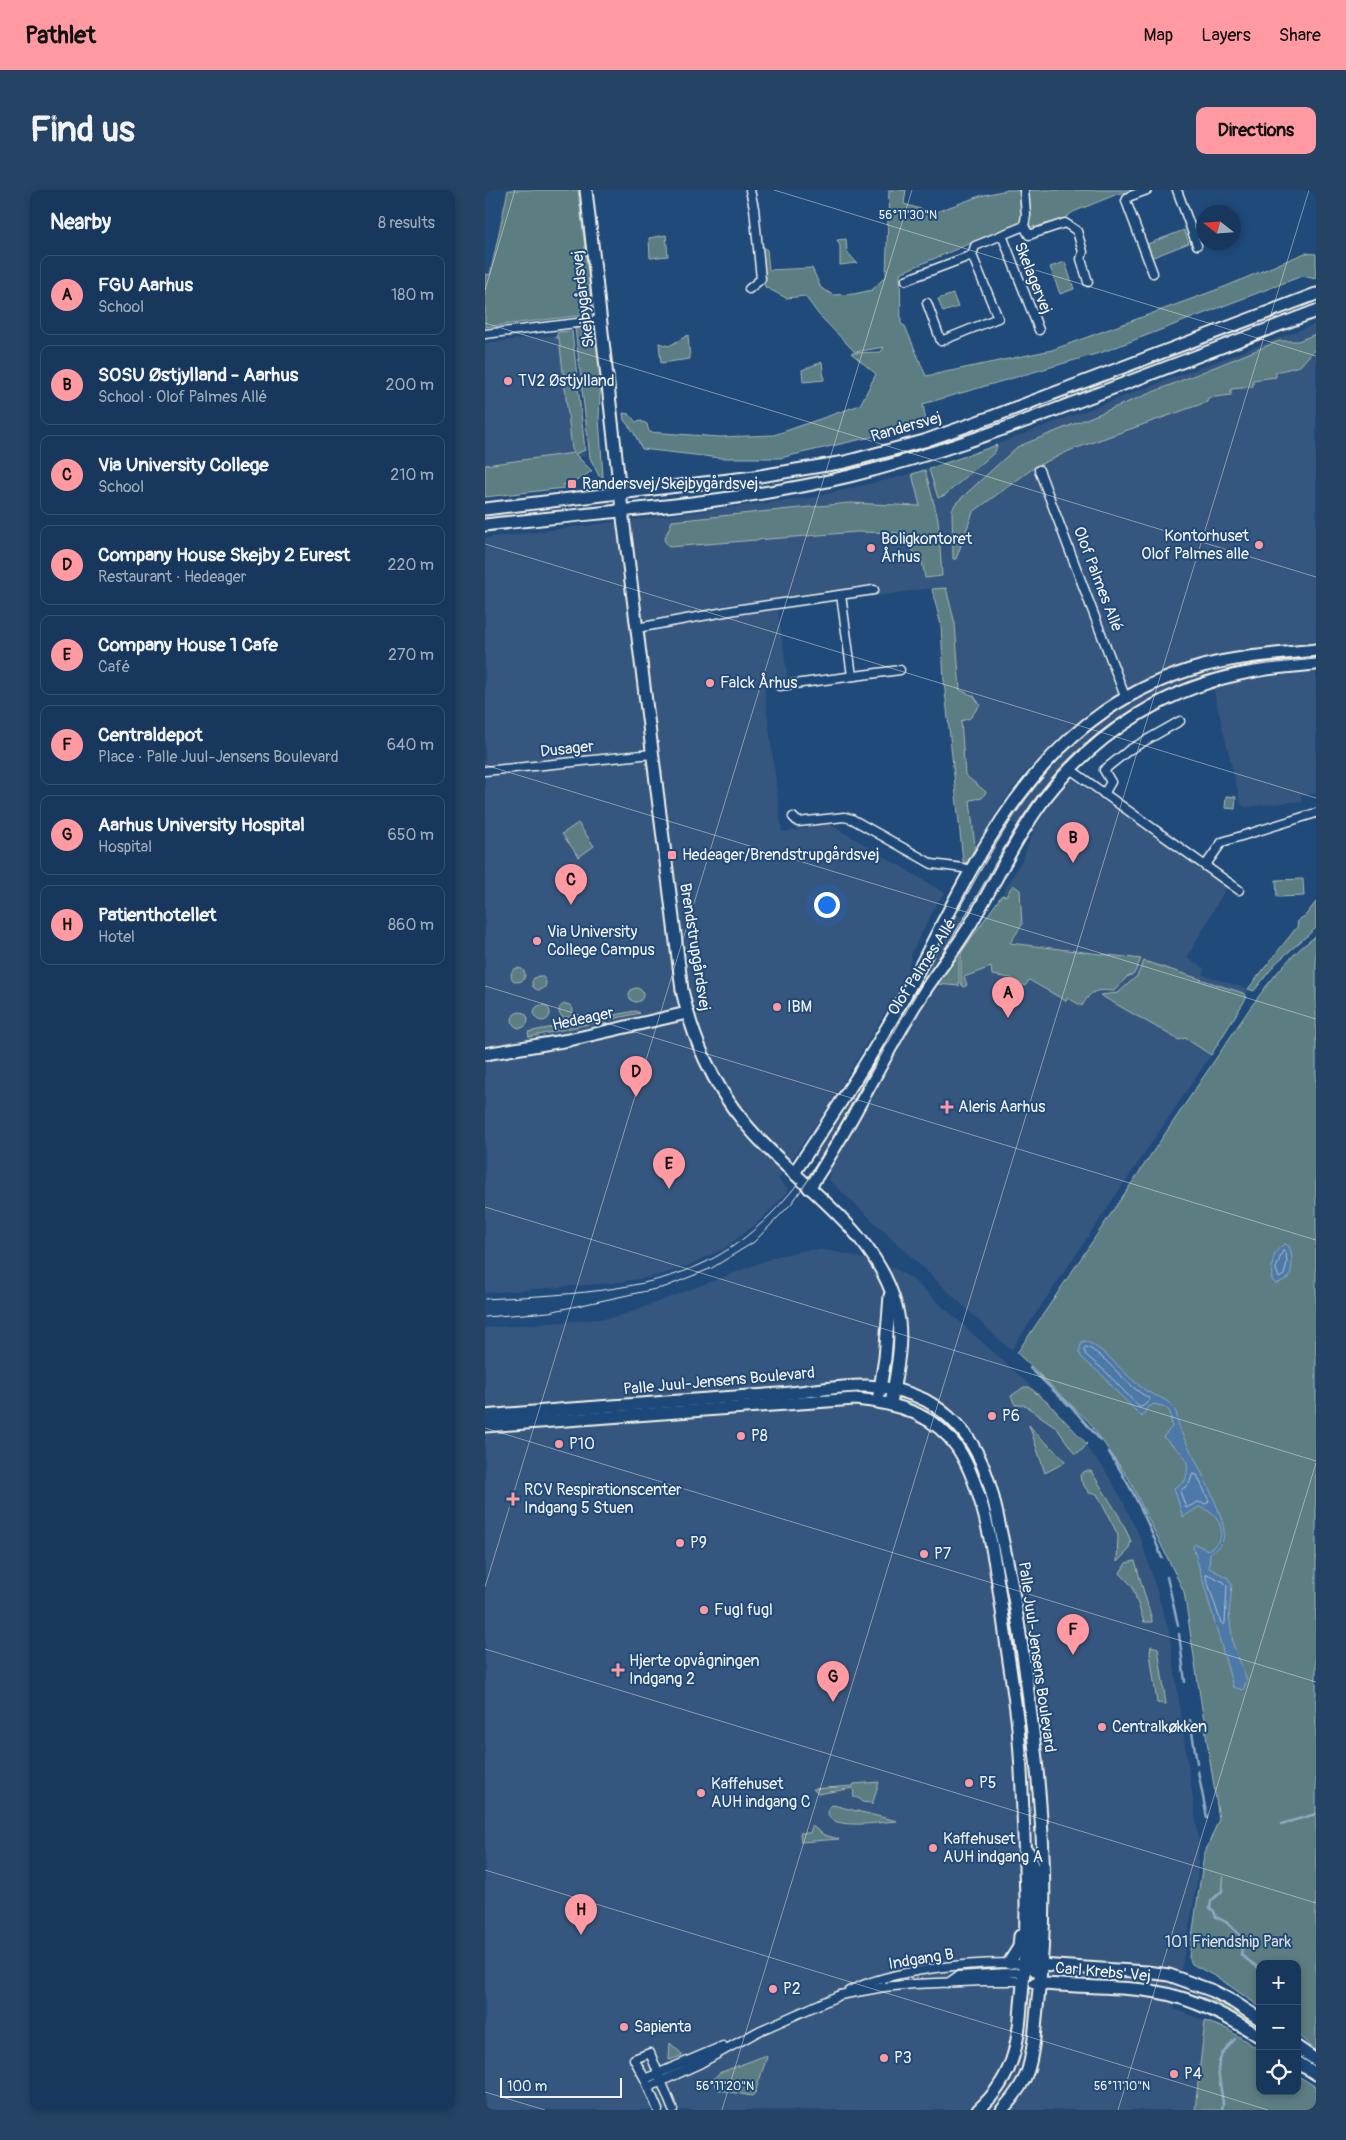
<!DOCTYPE html>
<html lang="en">
<head>
<meta charset="utf-8">
<style>
	body { margin:0; font-family:Pangolin,sans-serif; background:#244365; color:#f1f3f6 }
	.controls { position:absolute; right:15px; bottom:15px; display:grid; overflow:hidden; border-radius:10px; box-shadow:0 2px 8px #0003 }
	.controls button { width:45px; height:45px; display:grid; place-items:center; padding:0; border:0; border-bottom:1px solid #365272; background:#17385c; color:#f1f3f6; font:25px sans-serif }
	.compass { position:absolute; left:711px; top:15px; width:45px; height:45px; border-radius:50%; background:#17385c; box-shadow:0 2px 8px #0003; rotate:287deg }
	.scale { position:absolute; left:15px; bottom:12px; width:122px; box-sizing:border-box; padding-left:5px; border:2px solid #f4f1e8; border-top:0; font-size:14px; line-height:18px; white-space:nowrap; color:#f4f1e8; -webkit-text-stroke:4px #1f4a7a; paint-order:stroke }
	.you { position:absolute; left:341px; top:714px; width:18px; height:18px; margin:-12px; border:4px solid #fff; border-radius:50%; background:#1a73e8; box-shadow:0 0 0 8px #1a73e833 }
	.badge { display:grid; place-items:center; width:32px; height:32px; border-radius:50%; background:#ff9aa2; color:#111; font-size:16px; font-weight:700 }
	.pin { position:absolute; translate:-50% -41px; filter:drop-shadow(0 1px 2px #0008) }
	.pin::after { content:''; position:absolute; top:26px; width:18px; height:15px; background:inherit; clip-path:polygon(0 0,100% 0,50% 100%) }
	.list { margin:0; padding:0; list-style:none }
	h2 { display:flex; justify-content:space-between; align-items:center; height:65px; margin:0; padding:0 20px; font-size:21px }
	h2 small { font-size:16px; font-weight:400; color:#9eacbb }
	.list li { display:grid; grid-template-columns:32px 1fr auto; gap:15px; align-items:center; box-sizing:border-box; height:80px; margin:0 10px 10px; padding:0 10px; border:1px solid #365272; border-radius:10px }
	.list b { display:block; font-size:19px; white-space:nowrap }
	.list p { margin:0; font-size:16px; white-space:nowrap; color:#9eacbb }
	.list em { font-size:16px; font-style:normal; color:#9eacbb }
	.icon { flex:none; width:28px; height:28px; fill:none; stroke:currentColor; stroke-width:2; stroke-linecap:round; stroke-linejoin:round }
	.map { position:relative; flex:none; width:831px; height:1920px; overflow:hidden; border-radius:10px }
	header { display:flex; align-items:center; gap:30px; box-sizing:border-box; height:70px; padding:0 25px; background:#ff9aa2; color:#111 }
	header strong { font-size:24px }
	nav { display:flex; gap:28px; margin-inline-start:auto; font-size:18px }
	.intro { display:flex; align-items:center; justify-content:space-between; box-sizing:border-box; height:120px; padding:0 30px }
	h1 { margin:0; font-size:35px }
	.button { padding:12px 22px; border-radius:10px; background:#ff9aa2; color:#111; font-size:18px; font-weight:700 }
	main { display:flex; gap:30px; padding:0 30px }
	aside { flex:1; background:#17385c; border-radius:10px; box-shadow:0 2px 8px #0003 }
	.map>svg:first-child { display:block }
	.built { fill:#35577e }
	.green { fill:#5c7d82; stroke:#a8b7b5 }
	.water { fill:#4d79a8; stroke:#90a9c2 }
	.lines { fill:none; stroke-linecap:round; stroke-linejoin:round }
	.shore { stroke:#b1c1ce; stroke-width:1 }
	.stream { stroke:#90a9c2; stroke-width:2.5 }
	.street-casing { stroke:#f4f1e8; stroke-width:11 }
	.secondary-casing { stroke:#f4f1e8; stroke-width:15 }
	.street { stroke:#1f4a7a; stroke-width:8 }
	.secondary { stroke:#1f4a7a; stroke-width:11 }
	.tram { stroke:#f4f1e8; stroke-width:1 }
	.ticks { fill:none; stroke:#f4f1e8; stroke-width:1; stroke-opacity:0.45 }
	.poi-dot { fill:#ff9aa2; stroke:#1f4a7a; stroke-width:2 }
	.labels { text-anchor:middle; dominant-baseline:central; stroke-width:4; stroke-linejoin:round; paint-order:stroke }
	.street-label { font-size:16px; fill:#f4f1e8; stroke:#1f4a7a }
	.poi-label { font-size:16px; fill:#f4f1e8; stroke:#1f4a7a; text-anchor:start }
	.park-label { font-size:16px; fill:#dde0d9; stroke:#1f4a7a }
	.ticks-label { font-size:12px; text-anchor:middle; fill:#f4f1e8; stroke:#1f4a7a; stroke-width:4; stroke-linejoin:round; paint-order:stroke }
</style>
</head>
<body>
<header>
<strong>Pathlet</strong>
<nav><a>Map</a><a>Layers</a><a>Share</a></nav>
</header>
<div class="intro"><h1>Find us</h1><a class="button">Directions</a></div>
<main>
<aside>
<h2>Nearby<small>8 results</small></h2>
<ul class="list">
<li><span class="badge">A</span><div><b>FGU Aarhus</b><p>School</p></div><em>180 m</em></li>
<li><span class="badge">B</span><div><b>SOSU Østjylland - Aarhus</b><p>School · Olof Palmes Allé</p></div><em>200 m</em></li>
<li><span class="badge">C</span><div><b>Via University College</b><p>School</p></div><em>210 m</em></li>
<li><span class="badge">D</span><div><b>Company House Skejby 2 Eurest</b><p>Restaurant · Hedeager</p></div><em>220 m</em></li>
<li><span class="badge">E</span><div><b>Company House 1 Cafe</b><p>Café</p></div><em>270 m</em></li>
<li><span class="badge">F</span><div><b>Centraldepot</b><p>Place · Palle Juul-Jensens Boulevard</p></div><em>640 m</em></li>
<li><span class="badge">G</span><div><b>Aarhus University Hospital</b><p>Hospital</p></div><em>650 m</em></li>
<li><span class="badge">H</span><div><b>Patienthotellet</b><p>Hotel</p></div><em>860 m</em></li>
</ul>
</aside>
<div class="map">
<svg width="831" height="1920" viewBox="0 0 831 1920">
	<rect width="100%" height="100%" fill="#1f4a7a"/>
	<filter id="ink" filterUnits="userSpaceOnUse"><feTurbulence type="fractalNoise" baseFrequency=".02" numOctaves="2"/><feDisplacementMap in="SourceGraphic" scale="10" xChannelSelector="R" yChannelSelector="G"/><feConvolveMatrix kernelMatrix="1 2 1 2 8 2 1 2 1" color-interpolation-filters="sRGB"/></filter>
	<g filter="url(#ink)">
		<g class="built">
			<polygon points="831,134 831,453 754,462 718,469 671,486 646,498 614,517 575,548 538,585 513,620 482,673 478,671 459,491 456,435 447,398 293,420 303,491 279,495 297,642 345,634 460,703 453,711 428,760 421,788 348,909 293,989 303,998 303,1002 271,1034 240,1058 200,1077 168,1087 127,1093 0,1103 0,348 329,307 417,286 504,257"/>
			<polygon points="86,143 101,266 0,278 0,153"/>
			<polygon points="831,462 831,472 745,483 624,541 538,639 521,628 594,544 654,505 731,475"/>
			<polygon points="831,481 831,604 816,605 817,611 761,617 756,615 728,498 754,491"/>
			<polygon points="586,588 742,696 702,768 719,778 718,785 763,799 762,807 726,865 527,1159 520,1155 343,989 347,974 432,826 473,764 517,705 538,668 550,637 566,612"/>
			<polygon points="466,721 485,732 337,973 329,967 430,792"/>
			<polygon points="320,1060 341,1060 366,1065 411,1079 426,1088 566,1214 618,1277 637,1309 657,1352 684,1441 714,1652 712,1694 689,1819 720,1831 710,1920 0,1920 0,1138 126,1128 141,1124 293,1066"/>
		</g>
		<g class="green">
			<polygon points="23,0 93,0 108,124 0,137 0,84 5,85"/>
			<polygon points="404,0 421,0 419,14 448,23 495,6 522,0 652,0 641,3 635,3 588,22 580,28 549,38 550,36 546,37 536,32 415,83 416,134 420,136 441,186 567,160 739,97 820,63 831,64 831,89 817,86 618,162 438,214 441,231 425,238 295,268 236,268 157,259 149,243 139,230 138,223 144,224 151,232 156,231 162,234 164,242 235,247 289,245 375,215 391,184 366,163 396,162 399,157 370,162 334,125 320,106 301,108 280,97 274,52 282,60 284,80 327,78 336,98 348,105 369,104 387,100 401,86"/>
			<polygon points="699,40 704,53 666,68 660,55"/>
			<polygon points="181,45 183,66 165,68 164,48"/>
			<polygon points="361,49 362,62 372,73 355,75 355,56 352,50"/>
			<polygon points="580,72 589,99 575,104 565,77"/>
			<polygon points="468,104 473,117 458,122 453,109"/>
			<polygon points="103,136 111,140 116,182 114,228 118,287 114,286 105,268 90,138"/>
			<polygon points="87,141 100,260 90,264 107,281 91,291 78,295 79,298 0,307 0,275 89,263 87,259 74,148 71,148 73,142"/>
			<polygon points="831,144 831,158 815,176 791,182 791,187 768,190 768,197 746,199 746,205 723,208 722,212 586,260 550,277 488,322 471,369 468,369 467,320 471,313 532,257 794,151 813,151"/>
			<polygon points="203,145 205,169 176,173 174,153 184,156"/>
			<polygon points="337,172 339,190 318,192 317,180"/>
			<polygon points="512,255 510,262 460,305 453,308 444,279"/>
			<polygon points="440,280 453,329 457,386 440,388 437,370 428,361 423,343 372,342 184,357 179,350 187,331 364,313 435,316 427,284"/>
			<polygon points="461,398 470,434 475,500 489,506 495,515 485,528 476,531 480,585 501,602 497,608 485,610 490,658 482,673 478,671 459,491 456,435 447,399"/>
			<polygon points="741,606 751,607 750,619 740,618"/>
			<polygon points="93,633 109,656 94,667 77,644"/>
			<polygon points="818,689 819,706 792,707 791,690"/>
			<path d="M528,695L535,700L537,735L525,753L656,769L649,784L642,787L629,801C610,800 607,799 597,816L583,808L581,811L544,790L540,796L526,788L507,785L506,777L479,787L482,795L479,797L476,794V763L517,705L521,706Z"/>
			<polygon points="831,712 831,738 791,773 769,801 763,799 812,737 813,730 820,726"/>
			<path d="M831,746V1861L812,1844V1774H775V1817L735,1789L707,1774L704,1767L719,1665L734,1629L699,1402L644,1289L604,1232L532,1163L765,818C785,791 803,766 831,746Z"/>
			<polygon points="474,764 474,796 452,794"/>
			<polygon points="659,771 758,803 762,807 726,865 700,848 694,850 615,805 633,803 652,786"/>
			<circle cx="33" cy="785" r="7"/>
			<circle cx="54" cy="793" r="7"/>
			<circle cx="151" cy="805" r="7"/>
			<circle cx="81" cy="821" r="7"/>
			<circle cx="57" cy="823" r="8"/>
			<polygon points="150,821 155,823 44,847 43,842"/>
			<circle cx="35" cy="830" r="8"/>
			<polygon points="539,1197 544,1197 564,1214 602,1254 597,1260 590,1264 571,1237 539,1215 530,1215 526,1206"/>
			<path d="M544,1235C555,1249 569,1258 580,1271L579,1273L560,1283Z"/>
			<polygon points="600,1281 606,1281 634,1326 646,1351 643,1361 632,1372 633,1345 612,1304 604,1303 596,1291 595,1285"/>
			<polygon points="650,1371 667,1430 667,1432 659,1432 647,1396 635,1383 641,1373"/>
			<polygon points="666,1456 673,1458 681,1514 672,1513 665,1463"/>
			<polygon points="394,1592 387,1615 386,1613 377,1612 375,1609 369,1607 368,1598 333,1604 328,1599 368,1596 369,1594"/>
			<path d="M348,1615L412,1631C398,1632 356,1639 345,1628C342,1625 343,1621 344,1617Z"/>
			<polygon points="327,1636 339,1645 354,1649 316,1652 315,1643 325,1643"/>
			<polygon points="698,1801 746,1817 775,1834 775,1840 728,1815 698,1803"/>
			<polygon points="720,1831 742,1839 775,1860 775,1901 812,1901 812,1885 831,1897 831,1920 710,1920"/>
			<polygon points="185,1853 197,1864 197,1866 184,1870"/>
			<polygon points="279,1866 282,1867 270,1903 267,1906 234,1900 227,1891 234,1883"/>
		</g>
		<g class="water">
			<path d="M800,1054L804,1056C808,1066 808,1077 804,1088L791,1094L787,1090C786,1076 787,1060 800,1054Z"/>
			<path d="M601,1151C624,1162 639,1185 660,1200C669,1206 682,1208 689,1218C693,1223 692,1233 695,1240C705,1261 742,1326 739,1346C737,1355 732,1358 725,1363L724,1378L743,1388L747,1395L744,1424L748,1454L762,1490L758,1500L748,1497L708,1356L710,1354L723,1360C747,1347 735,1323 714,1317L698,1327L689,1298L700,1291C708,1266 695,1263 678,1247L687,1237L685,1222L680,1217L669,1214L662,1218L657,1227L632,1202L618,1186L597,1168L594,1162L597,1152Z"/>
		</g>
		<g class="lines">
			<g class="shore">
				<polygon points="798,1061 801,1063 802,1072 799,1085 794,1088 791,1079"/>
				<path d="M601,1157C620,1163 641,1197 664,1208V1211L657,1217H654L621,1182L601,1165L599,1160Z"/>
				<polygon points="708,1284 712,1285 724,1311 721,1314 713,1312 701,1318 695,1301 704,1294"/>
				<polygon points="722,1384 739,1392 742,1396 740,1433 739,1435 736,1433 721,1387"/>
			</g>
			<g class="stream">
				<polyline points="545,1178 590,1221 615,1250"/>
				<path d="M624,1262C646,1296 663,1330 677,1368"/>
				<polyline points="682,1387 693,1435"/>
				<polyline points="694,1444 700,1492"/>
				<polyline points="705,1530 712,1573"/>
				<polyline points="713,1581 722,1628"/>
				<polyline points="796,1634 831,1624"/>
				<polyline points="738,1687 737,1701 726,1711 725,1718 729,1721 731,1727 741,1732 756,1746 757,1749 753,1754 757,1758 756,1765 775,1779"/>
				<polyline points="737,1920 738,1913 733,1880 734,1872 737,1864 750,1849"/>
			</g>
			<g class="street-casing">
				<g id="street">
					<polyline points="539,0 541,25 539,36 517,45 554,140"/>
					<polyline points="662,0 643,7 641,11 668,83"/>
					<polyline points="692,0 712,55"/>
					<polyline points="539,36 544,45 580,33 592,41 598,62 596,69 603,92"/>
					<polyline points="421,90 487,65"/>
					<polyline points="264,99 276,89 269,18 265,0"/>
					<polyline points="442,113 456,151 513,128 487,65 490,56 517,45"/>
					<polyline points="0,144 117,130"/>
					<polyline points="554,280 641,509"/>
					<polyline points="356,405 367,486"/>
					<polyline points="152,438 256,419 389,400"/>
					<polyline points="294,496 415,480"/>
					<polyline points="585,579 754,700"/>
					<polyline points="0,581 167,564"/>
					<polyline points="619,604 626,592 619,580 644,560 695,531"/>
					<polyline points="308,627 313,632 359,627 367,629 447,674 478,678 486,681"/>
					<polyline points="720,676 737,652 831,623"/>
					<polyline points="463,1793 473,1786 541,1782"/>
					<path d="M364,1801C408,1779 491,1771 540,1774"/>
					<polyline points="160,1889 238,1856"/>
					<polyline points="164,1897 216,1873 274,1841 355,1805 399,1797 429,1794 498,1791 539,1791"/>
					<polyline points="173,1920 160,1889 149,1869 165,1863 188,1920"/>
				</g>
			</g>
			<g class="secondary-casing">
				<g id="secondary">
					<path d="M101,0L137,320L197,800C207,847 228,895 259,932C309,994 389,1035 411,1116C420,1148 411,1182 406,1214"/>
					<polyline points="0,319 269,287 360,272 439,251 509,226 831,104"/>
					<path d="M0,335C121,321 247,314 365,286C450,265 531,235 612,204C685,177 758,149 831,121"/>
					<polyline points="0,864 84,850 202,823"/>
					<path d="M309,983C351,920 394,856 429,789C498,654 559,519 718,476C755,466 793,464 831,460"/>
					<path d="M324,998C363,941 393,877 429,817C446,789 468,763 485,735C510,693 531,647 560,608C612,541 686,495 770,481C790,477 811,476 831,474"/>
					<polyline points="394,1205 400,1168 405,1106"/>
					<path d="M0,1226C87,1218 175,1213 263,1206C283,1205 303,1204 322,1201C343,1199 361,1195 382,1196C402,1197 422,1201 440,1210C462,1222 482,1242 493,1265C507,1293 512,1326 519,1357C532,1415 540,1475 547,1534C558,1626 564,1717 553,1809C550,1833 550,1857 543,1880C538,1895 527,1909 517,1920"/>
					<path d="M0,1236L370,1209C408,1212 449,1224 472,1257C502,1302 513,1389 520,1443C524,1474 530,1506 533,1538C538,1594 539,1651 541,1707C541,1744 540,1779 536,1815C535,1831 533,1848 529,1863C523,1885 510,1905 493,1920"/>
					<polyline points="543,1662 549,1681 550,1780"/>
					<polyline points="524,1773 534,1757 535,1746"/>
					<polyline points="540,1774 662,1782 684,1785 728,1801 747,1811 775,1829"/>
					<path d="M550,1793C585,1797 622,1796 658,1800C700,1804 740,1824 775,1847"/>
					<polyline points="812,1857 831,1870"/>
					<polyline points="812,1872 831,1884"/>
				</g>
			</g>
			<use href="#street" class="street"/>
			<use href="#secondary" class="secondary"/>
			<g class="tram">
				<path d="M449,764C502,671 546,571 642,514"/>
				<path d="M0,1109C70,1105 160,1103 223,1071C259,1053 290,1023 314,992"/>
				<path d="M0,1127L64,1122L180,1097L227,1078L269,1052L307,1013L326,986C362,927 395,866 430,806C445,780 463,755 479,728C502,690 522,649 547,613C595,545 667,498 747,480C775,474 803,472 831,469"/>
			</g>
		</g>
	</g>
	<path class="ticks" d="M289,0L831,166M0,100L30,0M0,133L831,387M0,354L831,608M0,575L831,829M0,796L831,1050M0,1017L831,1271M0,1238L831,1492M0,1397L427,0M0,1459L831,1713M0,1680L783,1920M0,1902L60,1920M237,1920L824,0M633,1920L831,1273"/>
	<g class="poi-dot">
		<circle cx="23" cy="191" r="5"/>
		<rect x="82" y="289" width="10" height="10" rx="2.5"/>
		<circle cx="774" cy="355" r="5"/>
		<circle cx="386" cy="358" r="5"/>
		<circle cx="225" cy="493" r="5"/>
		<rect x="182" y="660" width="10" height="10" rx="2.5"/>
		<circle cx="52" cy="751" r="5"/>
		<circle cx="292" cy="817" r="5"/>
		<path d="M459.5 909.5h5v5h5v5h-5v5h-5v-5h-5v-5h5z"/>
		<circle cx="507" cy="1226" r="5"/>
		<circle cx="256" cy="1246" r="5"/>
		<circle cx="74" cy="1254" r="5"/>
		<path d="M25.5 1301.5h5v5h5v5h-5v5h-5v-5h-5v-5h5z"/>
		<circle cx="195" cy="1353" r="5"/>
		<circle cx="439" cy="1364" r="5"/>
		<circle cx="219" cy="1420" r="5"/>
		<path d="M130.5 1472.5h5v5h5v5h-5v5h-5v-5h-5v-5h5z"/>
		<circle cx="617" cy="1537" r="5"/>
		<circle cx="484" cy="1593" r="5"/>
		<circle cx="216" cy="1603" r="5"/>
		<circle cx="448" cy="1658" r="5"/>
		<circle cx="288" cy="1799" r="5"/>
		<circle cx="139" cy="1837" r="5"/>
		<circle cx="399" cy="1868" r="5"/>
		<circle cx="689" cy="1884" r="5"/>
	</g>
	<g class="labels">
		<g class="street-label">
			<text transform="translate(548 88) rotate(68)">Skelagervej</text>
			<text transform="translate(98 109) rotate(-97)">Skejbygårdsvej</text>
			<text transform="translate(421 237) rotate(-16)">Randersvej</text>
			<text transform="translate(613 389) rotate(69)">Olof Palmes Allé</text>
			<text transform="translate(82 559) rotate(-6)">Dusager</text>
			<text transform="translate(210 757) rotate(81)">Brendstrupgårdsvej</text>
			<text transform="translate(437 777) rotate(-57)">Olof Palmes Allé</text>
			<text transform="translate(98 829) rotate(-12)">Hedeager</text>
			<text transform="translate(234 1191) rotate(-5)">Palle Juul-Jensens Boulevard</text>
			<text transform="translate(552 1467) rotate(82)">Palle Juul-Jensens Boulevard</text>
			<text transform="translate(436 1769) rotate(-9)">Indgang B</text>
			<text transform="translate(618 1782) rotate(5)">Carl Krebs' Vej</text>
		</g>
		<g class="poi-label">
			<text x="33" y="191">TV2 Østjylland</text>
			<text x="97" y="294">Randersvej/Skejbygårdsvej</text>
			<text x="764" y="346" text-anchor="end">Kontorhuset<tspan x="764" dy="18">Olof Palmes alle</tspan></text>
			<text x="396" y="349">Boligkontoret<tspan x="396" dy="18">Århus</tspan></text>
			<text x="235" y="493">Falck Århus</text>
			<text x="197" y="665">Hedeager/Brendstrupgårdsvej</text>
			<text x="62" y="742">Via University<tspan x="62" dy="18">College Campus</tspan></text>
			<text x="302" y="817">IBM</text>
			<text x="473" y="917">Aleris Aarhus</text>
			<text x="517" y="1226">P6</text>
			<text x="266" y="1246">P8</text>
			<text x="84" y="1254">P10</text>
			<text x="39" y="1300">RCV Respirationscenter<tspan x="39" dy="18">Indgang 5 Stuen</tspan></text>
			<text x="205" y="1353">P9</text>
			<text x="449" y="1364">P7</text>
			<text x="229" y="1420">Fugl fugl</text>
			<text x="144" y="1471">Hjerte opvågningen<tspan x="144" dy="18">Indgang 2</tspan></text>
			<text x="627" y="1537">Centralkøkken</text>
			<text x="494" y="1593">P5</text>
			<text x="226" y="1594">Kaffehuset<tspan x="226" dy="18">AUH indgang C</tspan></text>
			<text x="458" y="1649">Kaffehuset<tspan x="458" dy="18">AUH indgang A</tspan></text>
			<text x="298" y="1799">P2</text>
			<text x="149" y="1837">Sapienta</text>
			<text x="409" y="1868">P3</text>
			<text x="699" y="1884">P4</text>
		</g>
		<g class="park-label">
			<text x="743" y="1752">101 Friendship Park</text>
		</g>
	</g>
	<g class="ticks-label">
		<text x="423" y="29">56°11'30"N</text>
		<text x="240" y="1900">56°11'20"N</text>
		<text x="637" y="1900">56°11'10"N</text>
	</g>
</svg>
<div class="controls">
<button>+</button>
<button>−</button>
<button><svg class="icon" aria-label="locate" viewBox="0 0 24 24"><circle cx="12" cy="12" r="6"/><path d="M12 2v4M12 18v4M2 12h4M18 12h4"/></svg></button>
</div>
<svg class="compass" viewBox="-18 -18 36 36"><path d="M0-13l5 13h-10z" fill="#e53935"/><path d="M0 13l5-13h-10z" fill="#9eacbb"/></svg>
<div class="scale">100 m</div>
<div class="you"></div>
<div class="pin badge" style="left:523px;top:828px">A</div>
<div class="pin badge" style="left:588px;top:673px">B</div>
<div class="pin badge" style="left:86px;top:715px">C</div>
<div class="pin badge" style="left:151px;top:907px">D</div>
<div class="pin badge" style="left:184px;top:999px">E</div>
<div class="pin badge" style="left:588px;top:1465px">F</div>
<div class="pin badge" style="left:348px;top:1512px">G</div>
<div class="pin badge" style="left:96px;top:1745px">H</div>
</div>
</main>
</body>
</html>
